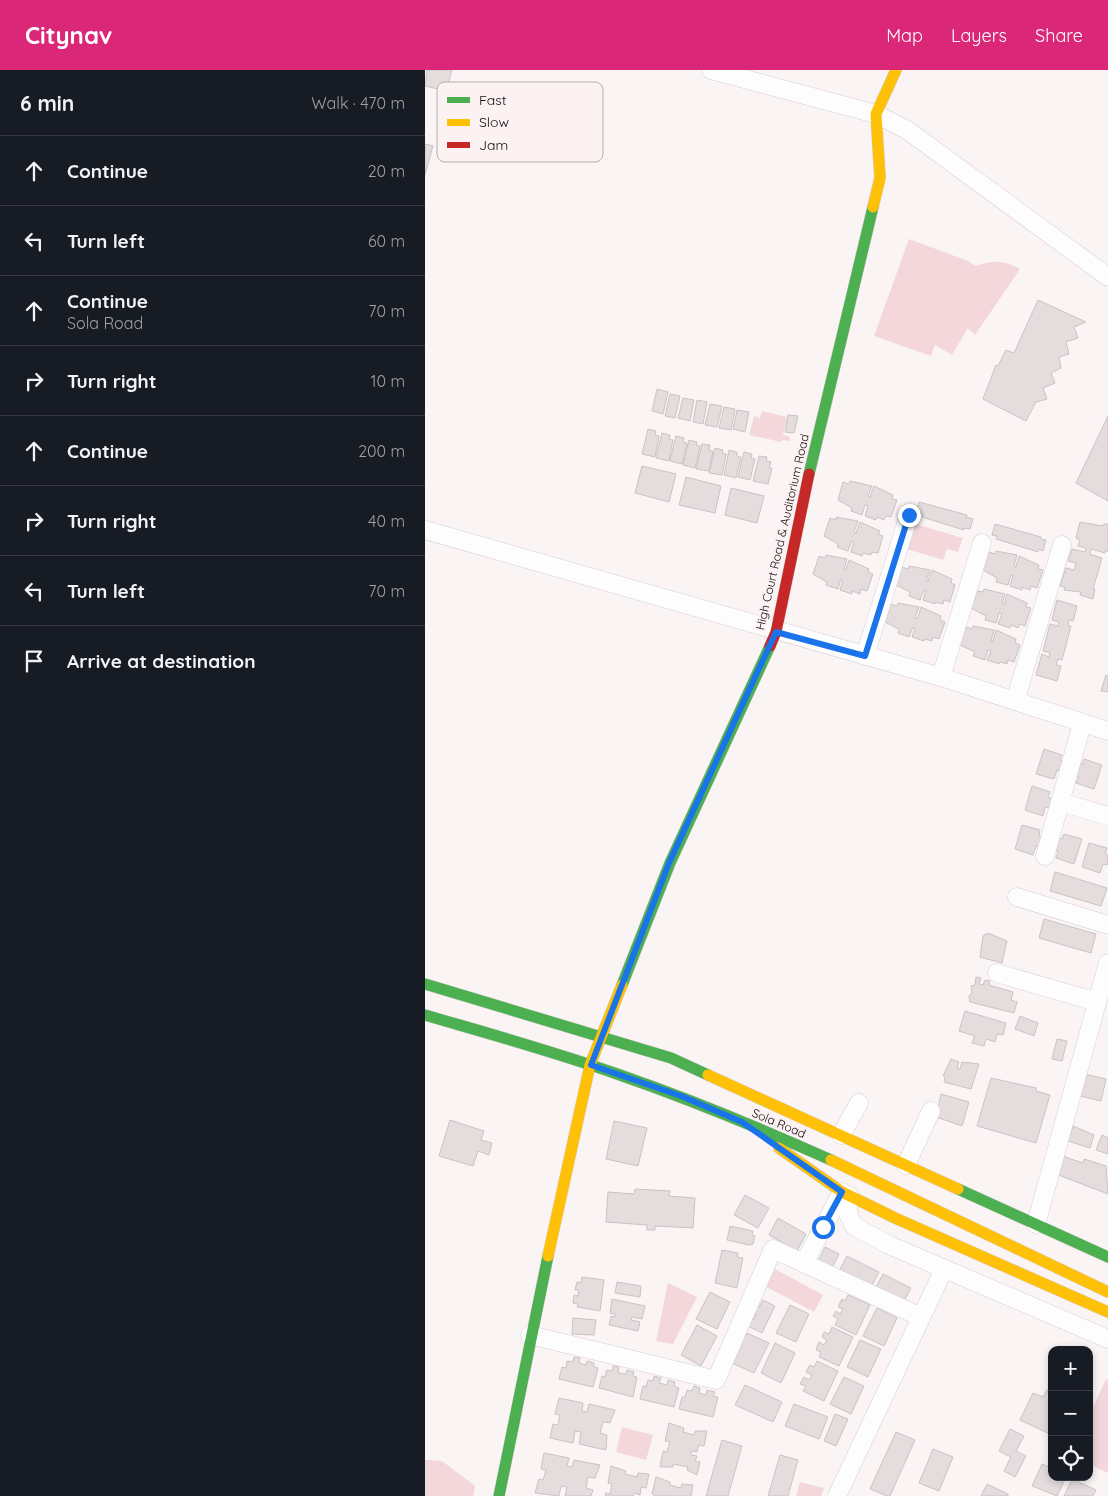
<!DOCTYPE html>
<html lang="en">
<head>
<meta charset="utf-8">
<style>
	body { margin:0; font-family:Quicksand,sans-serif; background:#20242c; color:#f1f3f6 }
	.controls { position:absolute; right:15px; bottom:15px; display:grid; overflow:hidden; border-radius:10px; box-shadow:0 2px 8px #0003 }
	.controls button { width:45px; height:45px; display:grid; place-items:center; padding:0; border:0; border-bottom:1px solid #363941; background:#171b24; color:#f1f3f6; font:25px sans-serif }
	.stop { position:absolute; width:15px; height:15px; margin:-11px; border:4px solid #1a73e8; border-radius:50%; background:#fff }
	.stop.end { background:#1a73e8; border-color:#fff; box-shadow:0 1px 5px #0008 }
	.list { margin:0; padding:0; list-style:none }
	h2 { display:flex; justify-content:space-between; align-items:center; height:65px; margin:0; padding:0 20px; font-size:21px }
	h2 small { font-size:16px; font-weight:400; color:#9ea1a6 }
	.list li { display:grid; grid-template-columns:32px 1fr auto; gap:15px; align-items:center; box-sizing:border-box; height:70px; padding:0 20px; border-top:1px solid #363941 }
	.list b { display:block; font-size:19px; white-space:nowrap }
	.list p { margin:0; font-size:16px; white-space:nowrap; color:#9ea1a6 }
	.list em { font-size:16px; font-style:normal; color:#9ea1a6 }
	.icon { flex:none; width:28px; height:28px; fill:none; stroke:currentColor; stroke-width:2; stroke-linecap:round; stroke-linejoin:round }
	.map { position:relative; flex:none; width:683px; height:1426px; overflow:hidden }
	header { display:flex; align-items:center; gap:30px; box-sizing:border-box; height:70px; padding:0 25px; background:#db2777; color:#fff }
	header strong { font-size:24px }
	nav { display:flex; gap:28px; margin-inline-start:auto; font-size:18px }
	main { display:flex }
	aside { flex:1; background:#171b24 }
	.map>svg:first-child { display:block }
	.grass { fill:#f3d7da }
	.building { fill:#e4dcdd; stroke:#cac3c4 }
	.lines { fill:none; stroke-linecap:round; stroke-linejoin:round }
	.street-casing { stroke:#d6cecf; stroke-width:19 }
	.fast-casing { stroke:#d6cecf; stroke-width:12 }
	.slow-casing { stroke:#d6cecf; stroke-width:12 }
	.jam-casing { stroke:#d6cecf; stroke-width:12 }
	.street { stroke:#fefdfe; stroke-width:18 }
	.fast { stroke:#4caf50; stroke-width:11 }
	.slow { stroke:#ffc107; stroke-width:11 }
	.jam { stroke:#c62828; stroke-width:11 }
	.route { stroke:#1a73e8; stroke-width:6 }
	.labels { text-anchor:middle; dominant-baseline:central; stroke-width:4.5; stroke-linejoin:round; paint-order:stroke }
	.street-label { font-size:12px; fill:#120b0c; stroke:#fcf2f3 }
	.key { fill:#fcf2f3; stroke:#b6adae; stroke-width:1 }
	.key-label { font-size:14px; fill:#120b0c }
</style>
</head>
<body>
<header>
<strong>Citynav</strong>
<nav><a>Map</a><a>Layers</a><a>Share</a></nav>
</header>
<main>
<aside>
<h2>6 min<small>Walk · 470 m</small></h2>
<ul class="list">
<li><svg class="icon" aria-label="ahead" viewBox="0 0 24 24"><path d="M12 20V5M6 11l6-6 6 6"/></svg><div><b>Continue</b></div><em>20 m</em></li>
<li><svg class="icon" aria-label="left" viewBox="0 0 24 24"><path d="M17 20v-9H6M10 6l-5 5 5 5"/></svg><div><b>Turn left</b></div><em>60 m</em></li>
<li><svg class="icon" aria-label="ahead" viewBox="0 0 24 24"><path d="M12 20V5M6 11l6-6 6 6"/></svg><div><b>Continue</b><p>Sola Road</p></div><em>70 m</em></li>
<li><svg class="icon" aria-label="right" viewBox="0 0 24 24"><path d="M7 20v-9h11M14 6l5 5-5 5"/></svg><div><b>Turn right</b></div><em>10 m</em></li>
<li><svg class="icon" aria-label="ahead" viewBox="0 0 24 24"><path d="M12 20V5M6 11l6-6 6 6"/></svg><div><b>Continue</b></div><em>200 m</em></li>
<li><svg class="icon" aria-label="right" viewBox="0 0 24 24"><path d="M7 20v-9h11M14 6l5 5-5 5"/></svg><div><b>Turn right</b></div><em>40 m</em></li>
<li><svg class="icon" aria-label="left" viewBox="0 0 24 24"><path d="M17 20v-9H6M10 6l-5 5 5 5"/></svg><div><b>Turn left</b></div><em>70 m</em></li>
<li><svg class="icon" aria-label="arrive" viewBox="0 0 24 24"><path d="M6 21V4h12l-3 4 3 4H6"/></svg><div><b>Arrive at destination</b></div></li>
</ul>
</aside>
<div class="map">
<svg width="683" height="1426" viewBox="0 0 683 1426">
	<rect width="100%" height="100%" fill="#faf4f5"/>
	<g class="grass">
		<path d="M484,169L543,191L551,196C568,190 578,190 595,199L550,265L543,258L527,285L510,275L506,286L449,266Z"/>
		<polygon points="337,341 362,347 358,365 365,367 364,371 357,370 356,372 324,365 329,346 335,348"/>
		<polygon points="490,454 538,468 533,482 522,479 518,490 482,479"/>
		<polygon points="350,1199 398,1225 389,1242 340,1216"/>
		<polygon points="243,1213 272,1227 248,1274 231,1271"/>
		<polygon points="681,1309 683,1310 683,1403 664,1394 664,1346"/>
		<polygon points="197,1357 228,1365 221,1390 191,1382"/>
		<polygon points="0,1390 17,1391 50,1416 48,1426 0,1426"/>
		<polygon points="375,1412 399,1418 396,1426 371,1426"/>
	</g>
	<g class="building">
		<polygon points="2,0 27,0 21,21 0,16"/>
		<polygon points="0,74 8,76 0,105"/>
		<polygon points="613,230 661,252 649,257 653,268 641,272 644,284 634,287 636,298 626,303 630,313 618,318 622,329 611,332 601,351 558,329 571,295 573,296 581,280 589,283"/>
		<polygon points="232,319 243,322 238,344 227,341"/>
		<polygon points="245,324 255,326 250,348 240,346"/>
		<polygon points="258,328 269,330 265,351 253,348"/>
		<polygon points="272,330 282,332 278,354 268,352"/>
		<polygon points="285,334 297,336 292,357 280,355"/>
		<polygon points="299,337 310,339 306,360 294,358"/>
		<polygon points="312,340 324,342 320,362 308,359"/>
		<polygon points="363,345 373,346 369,363 360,362"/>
		<polygon points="683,346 683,431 651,413"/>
		<polygon points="223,359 231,361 230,365 234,366 230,387 217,384"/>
		<polygon points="237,363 245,365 244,369 248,370 244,391 231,388"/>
		<polygon points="251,366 259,368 258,372 262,373 257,394 245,391"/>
		<polygon points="264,370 272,372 271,375 275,376 270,398 258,395"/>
		<polygon points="277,374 285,375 284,380 288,381 284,401 271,399"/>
		<polygon points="290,378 298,380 297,383 301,384 297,405 284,403"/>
		<polygon points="304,380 312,382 312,386 316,387 311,408 299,405"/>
		<polygon points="319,382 327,384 326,388 330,389 325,410 313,407"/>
		<polygon points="334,386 342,387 341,391 346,392 344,398 347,398 343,414 328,411"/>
		<polygon points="217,396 251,404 244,432 210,423"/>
		<polygon points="261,407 296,416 290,443 254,435"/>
		<polygon points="425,411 447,416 443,426 445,427 449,416 468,425 467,429 472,430 466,447 461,446 459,450 452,447 451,450 440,446 443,436 440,435 437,445 426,441 427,438 413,430 418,412 424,414"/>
		<polygon points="306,418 339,426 332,453 300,445"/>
		<polygon points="494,432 542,445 541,447 548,449 545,459 539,458 539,460 497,447 498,444 491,442"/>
		<polygon points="411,447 433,451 429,462 431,463 435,452 455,461 453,464 458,466 453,483 447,482 446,485 438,483 437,486 426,482 429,472 427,471 423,481 412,477 413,474 399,466 405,448 411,450"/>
		<polygon points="655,452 678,456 679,454 683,454 683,481 680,481 680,483 666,479 665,484 677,488 668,519 670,519 668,529 655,525 656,522 639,520 640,517 635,516 641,498 649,500 651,493 643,491 647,479 660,482 661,478 653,476 655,470 651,468"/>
		<polygon points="570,454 616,467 616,469 621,470 618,481 614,479 613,482 571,469 572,466 567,465"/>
		<polygon points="571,481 592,485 589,496 591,497 594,486 614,495 613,499 618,500 612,518 606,516 605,520 597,517 597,520 585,516 588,506 586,505 583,515 571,512 572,508 558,500 564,482 570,484"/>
		<polygon points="401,485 422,489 419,500 421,500 424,490 444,499 443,502 448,504 442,521 436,519 435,524 427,521 427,524 415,520 418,510 416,509 413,519 401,515 402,512 388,504 394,486 400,488"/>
		<polygon points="484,496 505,500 501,511 503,511 507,500 527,509 526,513 530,515 525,532 519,530 518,534 510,532 510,534 498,530 501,520 499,520 495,530 484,526 485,522 471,515 477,497 483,499"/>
		<polygon points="559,519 580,524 577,534 579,535 582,524 602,533 601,537 606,538 600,556 595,554 593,558 586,555 585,558 573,554 577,544 574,543 571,553 560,550 561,546 546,538 552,521 558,522"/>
		<polygon points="632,530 652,536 648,551 644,550 643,555 646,556 637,590 633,589 631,595 636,596 632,611 611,605 617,584 624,587 625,583 618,581 625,554 633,556 634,552 627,550"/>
		<polygon points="473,533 494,537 490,548 493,548 496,537 516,546 515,550 520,552 514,569 508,567 507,571 500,569 499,571 487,567 490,558 488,557 484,567 473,563 474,559 460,552 466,534 472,536"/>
		<polygon points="548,556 569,560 566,571 568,571 571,560 591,569 590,573 595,575 589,592 583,590 582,594 575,592 574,594 562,590 566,581 563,580 560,590 548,586 550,582 535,575 541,557 547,559"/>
		<polygon points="681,605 683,606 683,622 676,621"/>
		<polygon points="619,679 637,685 635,690 639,692 636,701 632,700 629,709 611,704"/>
		<polygon points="659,689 677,695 669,719 651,713 654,707 649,705 653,692 658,694"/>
		<polygon points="607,716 625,722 623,727 627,729 624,738 620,737 618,746 600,740"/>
		<polygon points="597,755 615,760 614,766 617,767 615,777 611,776 608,785 590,779"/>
		<polygon points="639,764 657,769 649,794 631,788 633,781 628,780 632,767 637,769"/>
		<polygon points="664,773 682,778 680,784 683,785 683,790 682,795 678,794 675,803 657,797"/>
		<polygon points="630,802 682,818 676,836 625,821"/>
		<polygon points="619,849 671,864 666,883 614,868"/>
		<polygon points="563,863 582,871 577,893 555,887 558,866"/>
		<polygon points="551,907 556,908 554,914 558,915 560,910 565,911 564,915 588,922 586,930 592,932 589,943 545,932 544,926 547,923 546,916 550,915"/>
		<polygon points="540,941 581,953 578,965 572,964 570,972 561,969 559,976 547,973 550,966 534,961"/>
		<polygon points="595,946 613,953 609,966 590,959"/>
		<polygon points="632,969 642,971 637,991 627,989"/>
		<polygon points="526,989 534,992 532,998 535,999 537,992 554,994 546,1019 519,1012 520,1007 518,1006"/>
		<polygon points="660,1004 681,1009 676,1031 655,1026"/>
		<polygon points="566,1008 611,1018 611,1021 625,1025 611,1073 552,1056"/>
		<polygon points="516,1024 544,1032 537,1056 511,1047"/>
		<polygon points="25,1050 59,1061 56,1070 67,1073 64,1085 53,1081 48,1096 14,1086"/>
		<polygon points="189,1051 222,1058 213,1096 181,1089"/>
		<polygon points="648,1056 669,1065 665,1078 643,1071"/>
		<polygon points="677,1065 683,1068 683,1084 671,1080"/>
		<polygon points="634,1085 658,1093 659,1089 681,1096 683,1124 628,1103"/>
		<polygon points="210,1119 245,1121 244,1126 270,1128 268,1158 230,1156 230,1160 222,1160 222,1155 181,1152 183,1122 209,1124"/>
		<polygon points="320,1125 344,1138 333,1158 309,1145"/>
		<polygon points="353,1148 381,1164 372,1181 344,1165"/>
		<polygon points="305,1156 328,1161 327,1165 330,1166 328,1174 324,1175 302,1170"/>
		<polygon points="400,1177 414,1184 405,1202 391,1196"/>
		<polygon points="297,1180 313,1183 312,1187 318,1188 312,1218 290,1213"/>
		<polygon points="422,1186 454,1202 445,1219 413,1203"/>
		<polygon points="458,1204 486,1218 478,1233 450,1219"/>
		<polygon points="157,1207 179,1210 175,1241 152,1237 153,1234 148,1233 149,1225 153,1226 154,1220 150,1220 152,1212 156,1213"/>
		<polygon points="192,1212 216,1216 215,1227 190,1223"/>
		<polygon points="285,1222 305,1232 292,1259 271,1249"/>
		<polygon points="423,1225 445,1235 431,1265 410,1255 413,1249 408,1246 411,1241 415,1244 418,1239 413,1237 417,1229 420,1231"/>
		<polygon points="187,1229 220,1236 217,1249 207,1247 206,1250 215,1252 213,1261 184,1255 186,1246 190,1247 190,1244 185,1243"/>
		<polygon points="338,1230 350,1236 337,1263 321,1255 324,1248 328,1250 331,1244 327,1243 330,1235 334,1237"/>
		<polygon points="365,1235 384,1244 371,1272 351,1263"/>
		<polygon points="452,1238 472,1248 459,1276 438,1266"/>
		<polygon points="148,1248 171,1250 169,1265 147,1264"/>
		<polygon points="272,1255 292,1266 276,1296 256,1285"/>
		<polygon points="407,1257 428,1267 414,1296 394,1287 396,1282 391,1280 394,1272 399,1275 402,1270 397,1267 399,1262 404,1264"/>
		<polygon points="322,1263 344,1273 329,1303 307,1293 311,1275 315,1277 317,1272 313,1270 316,1264 321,1266"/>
		<polygon points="435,1270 456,1279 443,1307 422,1297"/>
		<polygon points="350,1273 370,1283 356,1313 336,1303"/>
		<polygon points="149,1287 155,1288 154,1293 161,1295 162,1291 169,1293 169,1297 173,1298 168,1317 134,1309 137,1297 141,1298 142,1291 148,1292"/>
		<polygon points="392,1291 413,1301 399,1331 378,1321 381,1316 375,1314 379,1307 384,1310 387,1305 381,1302 385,1295 389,1297"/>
		<polygon points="188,1296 194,1297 193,1303 201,1304 202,1300 209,1302 208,1306 212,1307 208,1327 174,1318 177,1306 180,1307 182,1300 187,1301"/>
		<polygon points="229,1306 236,1308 234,1313 242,1315 243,1310 250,1312 249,1316 254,1318 249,1337 215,1329 218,1316 221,1317 223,1310 228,1311"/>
		<polygon points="419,1307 439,1316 426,1344 405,1334"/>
		<polygon points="320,1315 357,1332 348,1352 310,1335"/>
		<polygon points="269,1316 275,1318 274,1323 281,1325 282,1320 290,1322 288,1326 293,1327 288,1347 254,1339 257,1327 260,1327 262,1320 267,1321"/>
		<polygon points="622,1320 627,1322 627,1365 595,1350 608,1323 618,1327"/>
		<polygon points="134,1328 158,1333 157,1341 162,1342 164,1334 190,1340 185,1353 178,1352 175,1363 182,1365 181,1380 154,1374 156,1362 150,1361 148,1373 125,1368 128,1354 133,1355 135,1345 130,1344"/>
		<polygon points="369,1334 403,1347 394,1369 360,1356"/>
		<polygon points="410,1344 423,1349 411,1376 399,1371"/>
		<polygon points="244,1353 259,1358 258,1362 269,1365 270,1361 282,1361 279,1376 274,1375 272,1382 266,1381 266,1385 272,1386 270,1391 275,1392 272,1405 262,1400 263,1397 248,1394 248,1397 235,1397 238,1381 242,1382 245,1372 240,1371"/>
		<polygon points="585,1359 599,1366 591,1381 601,1386 590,1407 579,1401 586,1387 574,1381"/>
		<polygon points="471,1362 490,1370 465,1426 462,1426 445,1419"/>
		<polygon points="297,1370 317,1376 303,1426 281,1426"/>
		<polygon points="508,1379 528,1387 514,1421 494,1413"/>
		<polygon points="119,1383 144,1388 142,1396 147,1397 149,1390 175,1395 170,1408 163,1407 161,1418 168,1420 166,1426 140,1426 142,1417 136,1416 134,1426 110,1423 114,1409 118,1410 121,1400 116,1399"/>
		<polygon points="355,1385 373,1390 363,1426 343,1426"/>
		<polygon points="617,1394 627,1398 627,1407 641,1407 632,1426 607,1416"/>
		<polygon points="186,1396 201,1401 200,1404 212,1407 213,1403 224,1404 221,1418 216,1417 215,1425 209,1423 208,1426 180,1426 181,1423 185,1424 187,1414 183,1413"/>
		<polygon points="231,1407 245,1412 245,1415 256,1418 257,1414 268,1415 266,1426 231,1426 227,1424"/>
		<polygon points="647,1409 671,1420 668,1426 639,1426"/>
		<polygon points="562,1414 583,1424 583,1426 556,1426"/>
	</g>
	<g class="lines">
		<g class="street-casing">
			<g id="street">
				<polyline points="286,0 451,44 482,60 683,207"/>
				<polyline points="0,460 516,607 683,661"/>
				<polyline points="440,586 484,445"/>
				<polyline points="516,607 557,473"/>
				<polyline points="590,631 637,475"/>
				<polyline points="635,732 683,746"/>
				<polyline points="620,786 657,654"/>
				<polyline points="592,827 683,855"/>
				<polyline points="572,903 672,932"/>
				<polyline points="416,1065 434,1033"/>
				<polyline points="481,1095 506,1041"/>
				<polyline points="424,1125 423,1144 429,1156 464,1175 683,1269"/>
				<polyline points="611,1154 683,893"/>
				<polyline points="379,1193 417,1122"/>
				<polyline points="105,1265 291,1310 348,1179 496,1247"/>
				<polyline points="412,1426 519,1199"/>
			</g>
		</g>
		<g class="fast-casing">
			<g id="fast">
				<polyline points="384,404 448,137"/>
				<polyline points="0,914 246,988 283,1005"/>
				<polyline points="197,915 245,793 345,576"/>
				<path d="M0,945C65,964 131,982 195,1005C267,1030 337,1059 406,1090"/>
				<polyline points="533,1119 683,1187"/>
				<polyline points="74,1426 123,1186"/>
			</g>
		</g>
		<g class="slow-casing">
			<g id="slow">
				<polyline points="448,137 455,108 451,44 471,0"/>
				<polyline points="283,1005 533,1119"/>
				<polyline points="354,1078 417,1122 470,1148 683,1242"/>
				<polyline points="406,1090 683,1222"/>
				<polyline points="123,1186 165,995 197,915"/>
			</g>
		</g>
		<g class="jam-casing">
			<polyline id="jam" points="345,576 351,562 384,404"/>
		</g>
		<use href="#street" class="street"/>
		<use href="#fast" class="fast"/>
		<use href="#slow" class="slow"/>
		<use href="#jam" class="jam"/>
	</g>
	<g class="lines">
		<polyline class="route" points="398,1157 417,1122 317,1052 256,1026 166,995 244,793 351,562 440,586 484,445"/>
	</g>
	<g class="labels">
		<g class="street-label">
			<text transform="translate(357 462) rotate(-77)">High Court Road &amp; Auditorium Road</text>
			<text transform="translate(354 1053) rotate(23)">Sola Road</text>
		</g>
	</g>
	<rect x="12" y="12" width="166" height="80" rx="8" class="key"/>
	<rect x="22" y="27" width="23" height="6" fill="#4caf50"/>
	<rect x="22" y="49" width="23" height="7" fill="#ffc107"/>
	<rect x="22" y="72" width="23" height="6" fill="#c62828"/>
	<g class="key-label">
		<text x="54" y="35">Fast</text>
		<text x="54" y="57">Slow</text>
		<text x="54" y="80">Jam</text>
	</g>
</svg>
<div class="controls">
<button>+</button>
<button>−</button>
<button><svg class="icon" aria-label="locate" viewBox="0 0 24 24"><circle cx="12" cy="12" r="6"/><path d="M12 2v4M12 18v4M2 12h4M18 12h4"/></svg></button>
</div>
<div class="stop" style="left:398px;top:1157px"></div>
<div class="stop end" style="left:484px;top:445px"></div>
</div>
</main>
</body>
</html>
